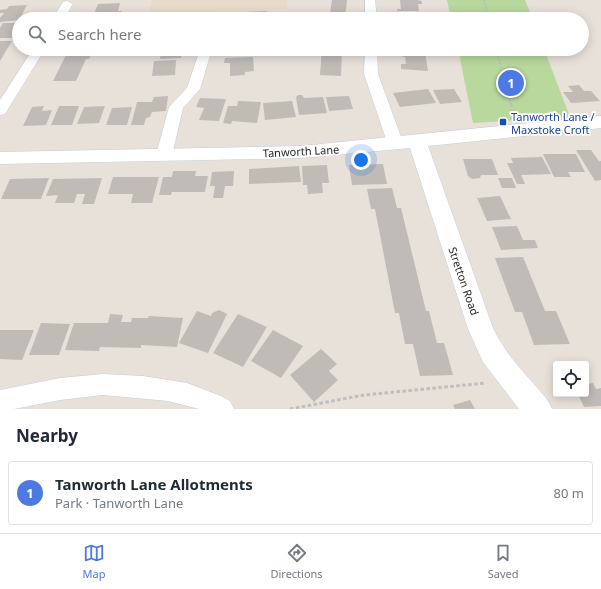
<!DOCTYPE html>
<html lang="en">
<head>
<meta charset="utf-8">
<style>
	body { margin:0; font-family:"Noto Sans",sans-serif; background:#f2f2f3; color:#1f2937 }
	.controls { position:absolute; right:12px; bottom:12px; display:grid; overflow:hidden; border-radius:4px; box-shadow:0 2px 10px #0003 }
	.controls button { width:36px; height:36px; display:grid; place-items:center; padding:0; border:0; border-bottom:1px solid #e0e1e3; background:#fff; color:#1f2937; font:20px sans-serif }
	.you { position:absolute; left:361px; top:160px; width:14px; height:14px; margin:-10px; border:3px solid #fff; border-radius:50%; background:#1a73e8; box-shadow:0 0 0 6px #1a73e833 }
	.badge { display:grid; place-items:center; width:26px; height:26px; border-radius:50%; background:#4d7ae2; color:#fff; font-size:13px; font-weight:700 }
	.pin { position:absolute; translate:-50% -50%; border:2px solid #fff; box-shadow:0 1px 4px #0006 }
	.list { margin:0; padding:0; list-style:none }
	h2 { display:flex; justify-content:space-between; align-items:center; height:52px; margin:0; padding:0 16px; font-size:17px }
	h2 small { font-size:13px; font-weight:400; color:#747a83 }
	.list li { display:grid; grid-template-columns:26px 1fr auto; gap:12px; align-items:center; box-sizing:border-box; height:64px; margin:0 8px 8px; padding:0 8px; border:1px solid #e0e1e3; border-radius:4px }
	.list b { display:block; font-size:15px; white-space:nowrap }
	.list p { margin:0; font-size:13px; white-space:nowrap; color:#747a83 }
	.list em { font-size:13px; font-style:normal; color:#747a83 }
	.icon { flex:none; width:22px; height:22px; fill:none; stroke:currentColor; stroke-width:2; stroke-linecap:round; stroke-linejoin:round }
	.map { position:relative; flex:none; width:601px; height:409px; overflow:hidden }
	.search { position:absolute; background:#fff; box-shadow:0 2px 10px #0003; left:12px; right:12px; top:12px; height:44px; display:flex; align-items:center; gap:10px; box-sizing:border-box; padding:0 14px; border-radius:22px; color:#747a83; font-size:15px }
	.sheet { height:124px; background:#fff }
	nav { display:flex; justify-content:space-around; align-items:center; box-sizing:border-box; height:56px; border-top:1px solid #e0e1e3; background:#fff; font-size:11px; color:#747a83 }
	nav a { display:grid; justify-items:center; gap:2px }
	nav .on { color:#4d7ae2 }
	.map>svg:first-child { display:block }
	.education { fill:#e8dbcb }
	.green { fill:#b8d89d }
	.building { fill:#c0bbb7 }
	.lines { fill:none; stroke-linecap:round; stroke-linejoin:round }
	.minor-casing { stroke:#c9cdd7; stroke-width:1 }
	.tertiary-casing { stroke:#c9cdd7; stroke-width:1 }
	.path-far2 { stroke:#bebebe; stroke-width:2; stroke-dasharray:2 1.5; stroke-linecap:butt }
	.path-far1 { stroke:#bebebe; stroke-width:2.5; stroke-dasharray:3 2; stroke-linecap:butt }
	.path { stroke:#bebebe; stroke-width:3; stroke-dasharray:3.5 2.5; stroke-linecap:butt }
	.minor { fill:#fff; fill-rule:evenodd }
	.tertiary { fill:#fff; fill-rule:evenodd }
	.transit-dot { fill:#1a4fb4; stroke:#fff; stroke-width:1.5 }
	.labels { text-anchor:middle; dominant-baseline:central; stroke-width:3.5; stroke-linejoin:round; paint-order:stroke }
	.transit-label { font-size:11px; fill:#164399; stroke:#fff; text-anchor:start }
	.street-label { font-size:11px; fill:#272727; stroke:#fff }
</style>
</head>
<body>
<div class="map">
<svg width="601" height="409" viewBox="0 0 601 409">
	<rect width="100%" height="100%" fill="#e8e1da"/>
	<polygon class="education" points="152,0 287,0 287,9 148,15"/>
	<g class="green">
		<polygon points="447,0 525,0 533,19 451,19"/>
		<polygon points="458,49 544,49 570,117 473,123"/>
	</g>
	<g class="building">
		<polygon points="332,0 347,0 345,19 329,19"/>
		<polygon points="400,0 417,0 422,1 422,4 418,4 419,11 397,11 397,9 401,9"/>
		<polygon points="120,3 118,11 122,11 120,15 114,15 113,19 92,19 98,4"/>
		<polygon points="27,5 19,20 0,22 0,18 4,13 0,13 0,10 7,9 9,6"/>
		<polygon points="267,11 267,19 247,19 247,16 243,16 243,12"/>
		<polygon points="398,13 419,14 420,19 402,19 398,18"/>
		<polygon points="187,14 187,19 167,19 167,15"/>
		<polygon points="3,23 19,23 19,27 12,38 0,38 0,28"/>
		<polygon points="0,41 12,41 0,61"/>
		<polygon points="69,49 94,49 89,59 86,59 76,81 53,81"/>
		<polygon points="155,49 182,49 181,58 160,59 161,51 154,52"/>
		<polygon points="233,49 264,49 264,54 232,55"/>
		<polygon points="322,49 342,49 341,76 320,75"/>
		<polygon points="400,51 425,52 428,71 401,69 401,64 406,64 405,57 400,56"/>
		<polygon points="253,57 254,71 245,72 245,75 230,76 230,63 224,63 225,58"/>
		<polygon points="176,60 175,75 152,76 154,61"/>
		<polygon points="579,85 584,91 591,91 600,101 571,103 563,92 573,92 568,86"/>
		<polygon points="428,89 436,103 400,107 393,93"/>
		<polygon points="454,89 462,102 440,104 433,90"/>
		<polygon points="298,95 302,95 304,98 323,97 327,113 299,115 296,97"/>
		<polygon points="168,96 166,111 152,112 150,117 146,118 144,125 131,125 137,102 152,102 154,97"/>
		<polygon points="349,96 353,109 329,111 326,97"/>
		<polygon points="200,98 226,99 219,121 199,120 204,108 196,107"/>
		<polygon points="238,101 261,102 257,123 232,121 231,124 223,123 228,106 237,106"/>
		<polygon points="292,101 296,117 265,120 263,103"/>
		<polygon points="44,106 42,111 52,110 46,125 23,126 32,107"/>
		<polygon points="59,106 79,106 72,125 51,125"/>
		<polygon points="105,106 99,123 77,124 84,107"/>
		<polygon points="132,107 127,125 106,125 112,108"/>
		<polygon points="576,150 591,150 599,161 601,161 601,180 595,181"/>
		<polygon points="543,154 576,154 585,172 568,172 571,177 554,177"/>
		<polygon points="542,157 551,174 521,175 525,184 517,184 507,163 513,163 511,158"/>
		<polygon points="463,159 492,159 498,175 481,175 480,178 472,179 468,176"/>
		<polygon points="383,164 387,184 352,185 349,165"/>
		<polygon points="327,165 329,183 322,183 323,193 308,194 307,185 303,185 302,166"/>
		<polygon points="299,166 301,182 249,184 249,169"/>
		<polygon points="173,171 196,171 195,176 208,176 205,192 172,192 171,195 159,195 163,177 172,177"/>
		<polygon points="234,171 233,186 225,186 223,198 213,198 215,186 210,186 212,172"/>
		<polygon points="113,177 159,177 152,203 131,203 133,194 108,194"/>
		<polygon points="49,178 41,199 1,199 10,179"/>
		<polygon points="102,178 94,204 82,204 85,194 77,194 74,203 55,203 58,195 46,196 53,179"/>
		<polygon points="498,178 512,178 516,188 502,188"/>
		<polygon points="392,188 397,208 401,208 426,311 429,311 437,343 444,343 453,375 420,376 413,344 405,344 399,313 395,313 375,209 371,209 367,189"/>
		<polygon points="500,196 511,219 487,221 477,198"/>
		<polygon points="517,226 523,240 535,240 538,248 501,250 492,227"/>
		<polygon points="523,257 545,311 556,311 570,344 534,345 522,312 515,312 495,258"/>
		<polygon points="219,310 227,314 208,353 179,343 197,311 211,316 212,313"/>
		<polygon points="110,314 123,315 121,322 131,322 132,318 148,318 149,316 183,318 177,347 141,345 141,348 100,347 99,351 65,350 74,323 108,323"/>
		<polygon points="238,314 267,327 243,367 213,353"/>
		<polygon points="41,323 70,324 59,355 29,355"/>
		<polygon points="0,330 34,330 22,360 0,359"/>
		<polygon points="273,330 303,346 281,378 251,361"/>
		<polygon points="321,349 337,364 329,371 338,380 314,402 290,375"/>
		<polygon points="593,383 596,389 601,388 601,406 584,407 578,394 586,394 586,384"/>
		<polygon points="470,400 475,409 455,409 453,405"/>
	</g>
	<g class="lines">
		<g class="minor-casing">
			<g id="minor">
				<polygon points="365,0 375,0 377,19 365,19"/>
				<polygon points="67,1 73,4 64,19 52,19 63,2"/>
				<polygon points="228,16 234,17 236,19 222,19 224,17"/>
				<polygon points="33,49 45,49 5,114 0,115 0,100"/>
				<polygon points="200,49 212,49 200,89 183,108 172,155 169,159 164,160 159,159 156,155 169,107 187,88"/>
				<polygon points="365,49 377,49 378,74 403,142 400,145 395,147 390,145 387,142 364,74"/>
				<polygon points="103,374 143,376 187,383 221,396 230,401 234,409 199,409 168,401 103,395 60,400 14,409 0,409 0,390 60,378"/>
			</g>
		</g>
		<g class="tertiary-casing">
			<path id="tertiary" d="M601,116V128L428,146L493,328C503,349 518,367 534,384C541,393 548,398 552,409H519L483,362L468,329L410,148L301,158L0,164V152L301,146Z"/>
		</g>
		<g class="path-far2">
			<polyline points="484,0 488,19"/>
			<polyline points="496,49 511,105"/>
		</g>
		<polyline class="path-far1" points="511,104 514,116"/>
		<polyline class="path" points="290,409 364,395 486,383"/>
		<use href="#minor" class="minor"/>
		<use href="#tertiary" class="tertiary"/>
	</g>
	<rect class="transit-dot" x="499" y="118" width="8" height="8" rx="2"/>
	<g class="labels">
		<g class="transit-label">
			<text x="511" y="116">Tanworth Lane /<tspan x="511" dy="13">Maxstoke Croft</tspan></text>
		</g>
		<g class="street-label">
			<text transform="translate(301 151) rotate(-3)">Tanworth Lane</text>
			<text transform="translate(464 281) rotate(71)">Stretton Road</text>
		</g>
	</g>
</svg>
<div class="controls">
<button><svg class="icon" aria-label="locate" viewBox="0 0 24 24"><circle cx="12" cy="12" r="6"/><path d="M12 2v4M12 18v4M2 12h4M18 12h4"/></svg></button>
</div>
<div class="you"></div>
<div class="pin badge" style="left:511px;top:83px">1</div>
<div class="search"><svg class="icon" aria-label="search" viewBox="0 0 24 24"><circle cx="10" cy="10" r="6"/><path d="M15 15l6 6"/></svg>Search here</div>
</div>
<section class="sheet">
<h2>Nearby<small></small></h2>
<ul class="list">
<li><span class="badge">1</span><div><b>Tanworth Lane Allotments</b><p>Park · Tanworth Lane</p></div><em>80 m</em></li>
</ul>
</section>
<nav>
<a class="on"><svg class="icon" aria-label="map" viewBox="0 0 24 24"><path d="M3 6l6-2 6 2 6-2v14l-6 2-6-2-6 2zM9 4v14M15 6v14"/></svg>Map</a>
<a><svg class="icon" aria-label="directions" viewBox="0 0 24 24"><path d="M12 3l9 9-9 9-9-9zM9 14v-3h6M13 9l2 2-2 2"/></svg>Directions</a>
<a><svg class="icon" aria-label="saved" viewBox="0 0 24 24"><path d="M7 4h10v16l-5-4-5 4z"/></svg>Saved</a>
</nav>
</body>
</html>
